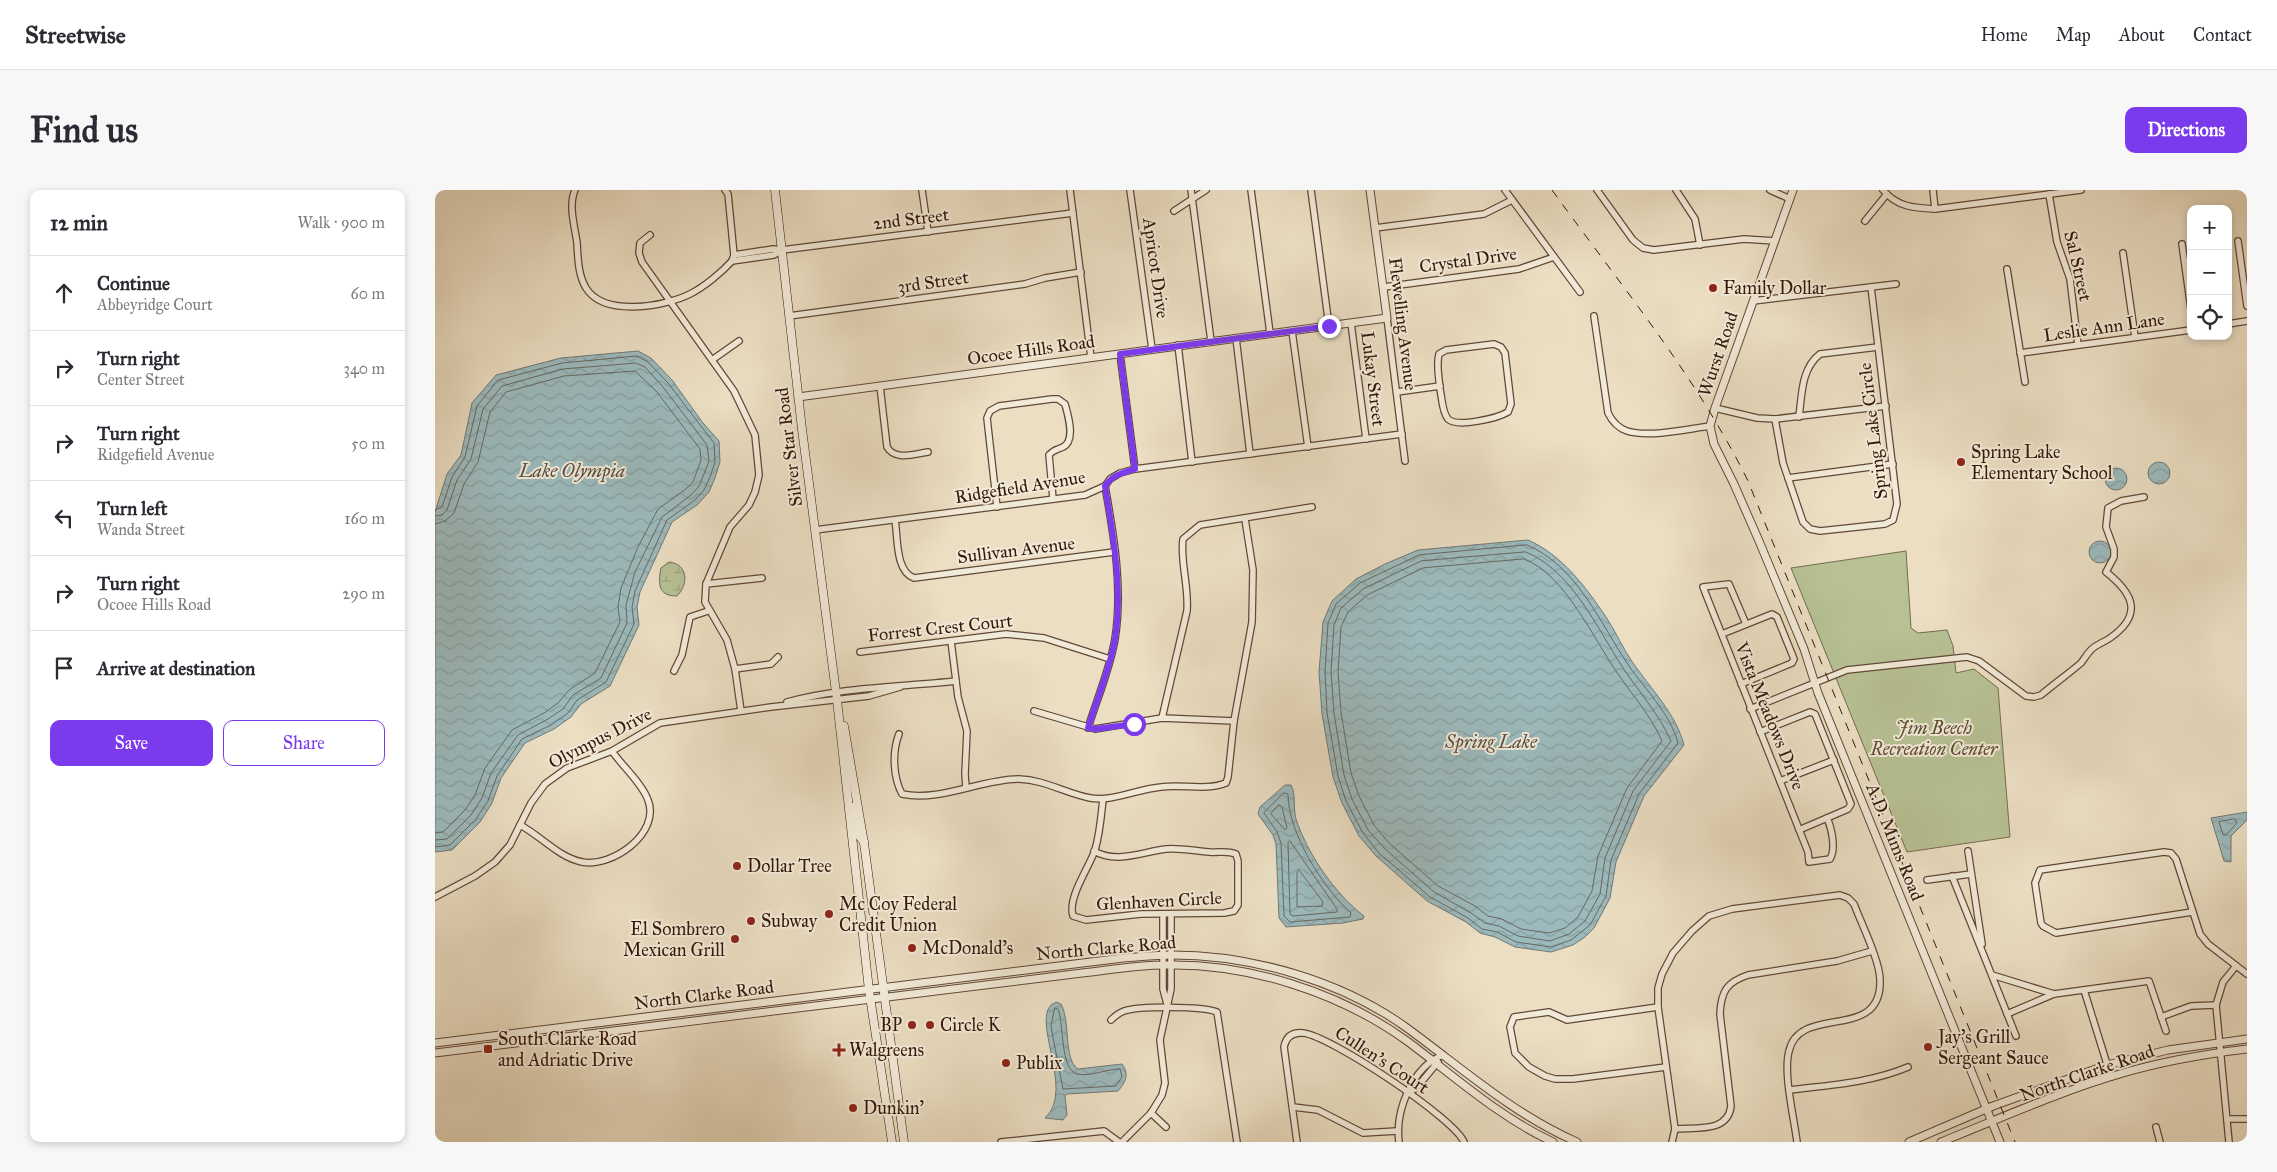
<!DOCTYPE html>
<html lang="en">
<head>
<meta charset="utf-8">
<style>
	body { margin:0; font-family:"IM FELL Great Primer",serif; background:#f7f7f7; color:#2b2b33 }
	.controls { position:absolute; right:15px; top:15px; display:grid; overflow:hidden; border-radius:10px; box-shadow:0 2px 8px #0003 }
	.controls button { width:45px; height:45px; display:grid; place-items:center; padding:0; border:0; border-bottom:1px solid #e1e1e2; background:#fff; color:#2b2b33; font:25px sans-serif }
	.stop { position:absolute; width:15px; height:15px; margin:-11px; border:4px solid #7c3aed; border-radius:50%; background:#fff }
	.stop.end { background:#7c3aed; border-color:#fff; box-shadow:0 1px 5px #0008 }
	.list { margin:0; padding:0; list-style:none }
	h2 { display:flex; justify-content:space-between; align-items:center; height:65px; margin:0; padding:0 20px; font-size:21px }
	h2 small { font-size:16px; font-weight:400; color:#7c7c81 }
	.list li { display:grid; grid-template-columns:32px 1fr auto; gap:15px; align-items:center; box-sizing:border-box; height:75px; padding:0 20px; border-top:1px solid #e1e1e2 }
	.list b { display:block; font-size:19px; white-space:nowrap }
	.list p { margin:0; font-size:16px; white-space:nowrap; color:#7c7c81 }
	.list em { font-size:16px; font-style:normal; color:#7c7c81 }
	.actions { display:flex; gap:10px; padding:15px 20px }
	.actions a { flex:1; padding:11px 0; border:1px solid #7c3aed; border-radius:10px; text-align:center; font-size:18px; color:#7c3aed }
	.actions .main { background:#7c3aed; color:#fff }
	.icon { flex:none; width:28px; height:28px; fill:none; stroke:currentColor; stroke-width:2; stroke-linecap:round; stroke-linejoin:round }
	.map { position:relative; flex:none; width:1812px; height:952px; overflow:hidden; border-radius:10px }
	header { display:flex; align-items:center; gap:30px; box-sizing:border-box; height:70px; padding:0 25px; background:#fff; border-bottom:1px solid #e1e1e2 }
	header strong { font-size:24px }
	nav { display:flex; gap:28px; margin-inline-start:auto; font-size:18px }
	.intro { display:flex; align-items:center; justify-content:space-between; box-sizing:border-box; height:120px; padding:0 30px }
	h1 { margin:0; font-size:35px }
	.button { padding:12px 22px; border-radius:10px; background:#7c3aed; color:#fff; font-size:18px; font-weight:700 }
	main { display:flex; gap:30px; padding:0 30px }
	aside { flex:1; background:#fff; border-radius:10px; box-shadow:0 2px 8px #0003 }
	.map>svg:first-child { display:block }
	.wetland { fill:url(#wetland-marsh); stroke:#756c4e }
	.park { fill:#b7c194; stroke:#756c4e }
	.water { fill:url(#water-waves); stroke:#727875 }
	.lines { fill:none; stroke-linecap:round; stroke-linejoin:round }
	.shore { stroke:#686862; stroke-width:1 }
	.minor-casing { stroke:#614837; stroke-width:8 }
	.tertiary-casing { stroke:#614837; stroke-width:9 }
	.secondary-casing { stroke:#331608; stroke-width:9 }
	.minor { stroke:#f2ead8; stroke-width:5.5 }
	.tertiary { stroke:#f2ead8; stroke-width:7 }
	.secondary { stroke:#f2ead8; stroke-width:8 }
	.rail { stroke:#331608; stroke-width:1; stroke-dasharray:9 9; stroke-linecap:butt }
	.route { stroke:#7c3aed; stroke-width:6 }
	.poi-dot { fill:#8f2418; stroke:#f2ead8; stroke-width:2 }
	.labels { text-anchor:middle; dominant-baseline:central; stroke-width:4; stroke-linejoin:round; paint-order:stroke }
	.street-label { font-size:18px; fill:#331608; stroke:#f2ead8 }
	.poi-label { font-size:18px; fill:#331608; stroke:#f2ead8; text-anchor:start }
	.park-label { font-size:18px; font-style:italic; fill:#5b4932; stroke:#f2ead8 }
	.water-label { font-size:19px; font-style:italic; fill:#584f47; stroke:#f2ead8 }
</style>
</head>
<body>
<header>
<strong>Streetwise</strong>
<nav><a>Home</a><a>Map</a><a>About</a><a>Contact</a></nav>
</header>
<div class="intro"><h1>Find us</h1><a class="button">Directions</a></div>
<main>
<aside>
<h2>12 min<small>Walk · 900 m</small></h2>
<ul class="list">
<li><svg class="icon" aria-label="ahead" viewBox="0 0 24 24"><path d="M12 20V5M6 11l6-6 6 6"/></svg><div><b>Continue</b><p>Abbeyridge Court</p></div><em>60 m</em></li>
<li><svg class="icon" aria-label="right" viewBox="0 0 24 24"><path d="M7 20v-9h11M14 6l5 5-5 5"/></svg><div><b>Turn right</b><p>Center Street</p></div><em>340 m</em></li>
<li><svg class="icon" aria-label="right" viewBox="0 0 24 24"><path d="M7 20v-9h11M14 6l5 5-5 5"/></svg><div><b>Turn right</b><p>Ridgefield Avenue</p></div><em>50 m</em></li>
<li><svg class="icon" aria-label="left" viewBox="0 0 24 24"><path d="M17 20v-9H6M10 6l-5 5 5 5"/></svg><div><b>Turn left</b><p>Wanda Street</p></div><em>160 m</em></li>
<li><svg class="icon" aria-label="right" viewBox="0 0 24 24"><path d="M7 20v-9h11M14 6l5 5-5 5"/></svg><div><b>Turn right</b><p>Ocoee Hills Road</p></div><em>290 m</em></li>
<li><svg class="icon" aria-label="arrive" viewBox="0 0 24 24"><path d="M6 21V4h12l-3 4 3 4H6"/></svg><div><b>Arrive at destination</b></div></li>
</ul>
<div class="actions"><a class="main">Save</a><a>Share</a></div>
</aside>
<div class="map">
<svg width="1812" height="952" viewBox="0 0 1812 952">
	<defs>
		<pattern id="wetland-marsh" width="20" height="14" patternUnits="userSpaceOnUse" patternTransform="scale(1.25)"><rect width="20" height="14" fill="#b7c194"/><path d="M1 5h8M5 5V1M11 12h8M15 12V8" fill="none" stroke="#9ea57e"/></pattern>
		<pattern id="water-waves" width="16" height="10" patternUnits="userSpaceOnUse" patternTransform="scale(1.25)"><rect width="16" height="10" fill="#9cbabd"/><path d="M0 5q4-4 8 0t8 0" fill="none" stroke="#879fa1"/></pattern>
	</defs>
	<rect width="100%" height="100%" fill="#ebdec3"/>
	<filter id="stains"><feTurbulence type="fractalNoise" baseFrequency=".004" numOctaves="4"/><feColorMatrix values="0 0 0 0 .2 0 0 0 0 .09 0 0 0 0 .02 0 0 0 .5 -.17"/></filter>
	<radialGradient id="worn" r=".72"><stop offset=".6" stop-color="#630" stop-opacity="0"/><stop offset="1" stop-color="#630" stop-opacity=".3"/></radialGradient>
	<path class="wetland" d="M234,372C253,374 254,394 242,406C223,406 223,394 226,378Z"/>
	<polygon class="park" points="1471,361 1476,438 1483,443 1512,440 1518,456 1521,483 1539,479 1563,498 1575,647 1472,662 1356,378"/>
	<g class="water">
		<polygon points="203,161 216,168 237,190 268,233 284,251 285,272 280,288 274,302 262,315 237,332 205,402 202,417 204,435 175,496 146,514 136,527 119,539 90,553 66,588 57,613 45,632 17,660 0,662 0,322 12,284 26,265 37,213 61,185 126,168"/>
		<circle cx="1724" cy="283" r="11"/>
		<circle cx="1681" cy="289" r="11"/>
		<path d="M1093,350C1127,365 1150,396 1171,427C1181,442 1188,459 1198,473C1216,499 1241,524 1249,555L1209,606L1181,672L1175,708L1159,738L1150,747L1138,755L1116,762L1080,757L1060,747L1045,743L1031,732L992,711L941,666L924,646L907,613L898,587L887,524L884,482L888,432L897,411L921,389L950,374L983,360Z"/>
		<circle cx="1665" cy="362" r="11"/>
		<path d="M850,595H856C861,603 858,618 861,629C872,663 900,704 929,726L928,729L908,733L851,737L844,728L841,654L838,645L823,624L825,617Z"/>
		<polygon points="1812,622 1812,630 1796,646 1796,672 1789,671 1776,628"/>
		<path d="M621,812L626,814C636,832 628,869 643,879L687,874C695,884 690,893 683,901L632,904L630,906L632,925L628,930L610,928C642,900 591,823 621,812Z"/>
	</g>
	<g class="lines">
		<g class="shore">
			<polyline points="0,320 7,317 17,287 30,267 42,216 63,190 127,173 202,166 213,172 233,193 279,253 280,272 275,287 269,300 260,310 232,330 200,401 197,417 199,434 171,492 142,510 133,523 116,535 87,549 62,586 53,611 41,629 15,655 0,657"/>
			<polyline points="0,326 7,325 12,320 22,290 36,269 48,219 67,196 128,179 201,173 210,177 228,197 272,255 274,271 269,284 264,296 256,305 227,327 200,382 191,415 192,433 166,488 138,505 128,519 113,529 83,545 56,583 47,608 36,625 12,649 0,650"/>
			<polyline points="0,334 10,331 19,323 29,294 43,272 55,222 71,202 129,186 200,181 222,202 265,259 266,270 258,292 251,299 223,319 203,357 186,398 183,417 185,432 160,483 134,500 123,513 109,523 77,540 50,578 40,605 30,620 8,642 0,643"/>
			<path d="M1092,355C1142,376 1165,433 1194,476C1210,499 1236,525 1243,553L1204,604L1176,670L1171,706L1155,735L1136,750L1116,757L1081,752L1062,742L1047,739L1033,728L995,707L944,663L928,643L911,611L903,586L892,523L890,482L893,433L901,414L925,393L984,365Z"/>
			<path d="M1091,362C1137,381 1162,438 1188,478C1204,502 1224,524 1236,551L1198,601L1170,668L1165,704L1150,731L1134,744L1115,751L1083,746L1064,736L1050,733L1036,723L999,702L949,658L933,640L917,609L909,585L899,523L896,482L899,435L906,418L928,399L986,371Z"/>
			<path d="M1089,369C1130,384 1159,450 1183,484C1198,506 1216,526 1227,551L1192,598L1163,666L1157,701L1143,727L1130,738L1114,743L1086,739L1067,729L1053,726L1040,716L1003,696L954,653L939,635L924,606L916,583L906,522L903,482L906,437L913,422L932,405L988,378Z"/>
			<path d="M849,603L853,604C853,643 888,698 916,723L915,727L855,732L849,726L846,653L842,642L829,623Z"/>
			<polygon points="844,615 847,617 852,638 850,640 836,624"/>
			<polygon points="1800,629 1802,633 1791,645 1788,645 1784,632"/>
			<polygon points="855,651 902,719 902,722 858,726 855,724 853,653"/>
			<polygon points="864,680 888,712 887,716 862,717 862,682"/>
			<path d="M620,818L623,819C629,833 625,880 642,884C655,887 671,879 685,879L687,887L681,896L628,899L616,837Z"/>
		</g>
		<g class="minor-casing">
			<g id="minor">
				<path d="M140,0C133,16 140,37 142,53C143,68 143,85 151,98C169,127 229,117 255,104C269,97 286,83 297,71L299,65L293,4L290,0"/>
				<polyline points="487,0 493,42"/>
				<polyline points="635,0 656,168"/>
				<polyline points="695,0 717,159"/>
				<polyline points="756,0 776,151"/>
				<polyline points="816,0 835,143"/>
				<polyline points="876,0 894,136"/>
				<polyline points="1070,0 1145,102"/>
				<polyline points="1162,0 1198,50 1208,58 1219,60 1309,49 1340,51"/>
				<polyline points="1241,0 1260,29 1265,55"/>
				<polyline points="1335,0 1355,9"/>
				<path d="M1448,0C1462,17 1479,18 1500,19L1646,0"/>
				<polyline points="1498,0 1500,19"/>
				<polyline points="1614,4 1622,52 1635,89 1643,155"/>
				<polyline points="739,21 771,0"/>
				<polyline points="1430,31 1452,4"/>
				<polyline points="940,38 1049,24 1077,10"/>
				<polyline points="215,45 205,53 204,63 207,72 299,201 320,245 324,285 320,302 314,315 295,337 271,394 270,412 292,450 300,479 306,521"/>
				<polyline points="1803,51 1812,116"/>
				<polyline points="1747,54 1756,119"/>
				<polyline points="1688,63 1700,147"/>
				<polyline points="299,65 338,59 347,60 638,23"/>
				<polyline points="297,71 339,65 347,60"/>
				<polyline points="1572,79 1590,192"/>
				<polyline points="949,97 1084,79 1119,67"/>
				<polyline points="1318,111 1461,94"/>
				<polyline points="354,126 590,94 610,88 646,82"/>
				<path d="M1159,126L1173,223C1177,231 1183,238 1192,241C1214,248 1252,239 1275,236"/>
				<polyline points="952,128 970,271"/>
				<polyline points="916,133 931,249"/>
				<polyline points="1793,134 1812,131"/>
				<polyline points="857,141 873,257"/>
				<polyline points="801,148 815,264"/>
				<path d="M1059,154L1066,157L1070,163L1076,214L1073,222C1063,228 1022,238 1013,229C1007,222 1007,208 1005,199C1004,187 1001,175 1004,164L1011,160Z"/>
				<polyline points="743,155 757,272"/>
				<polyline points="1585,163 1756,140"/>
				<polyline points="685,164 700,279"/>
				<polyline points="277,170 304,151"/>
				<path d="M445,196L452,257C460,271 479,264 493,262"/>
				<polyline points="962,202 1005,196"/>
				<polyline points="1280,218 1322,228 1340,229 1451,216"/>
				<path d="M1364,227C1367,204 1366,179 1385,164L1443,157"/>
				<polyline points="1340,229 1348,273 1368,332 1375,339 1385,341 1450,334 1458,330 1462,314 1436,97"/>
				<polyline points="1353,288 1458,274"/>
				<path d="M562,317L552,228L555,221L564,216L617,209H623L630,214C633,225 641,251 628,257C622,260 619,259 614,265L618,309"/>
				<path d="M460,330C463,347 460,381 479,388L679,362"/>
				<polyline points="380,340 650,305 670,296 675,289 685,283 700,279 967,244"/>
				<polyline points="271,394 327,388"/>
				<path d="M1311,434L1294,394L1268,397L1373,662L1374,672L1395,669C1401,659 1397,639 1392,628"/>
				<polyline points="1287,444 1337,424 1342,427 1359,469 1357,473 1306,494"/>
				<polyline points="516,451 523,507 532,541 530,584 531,598"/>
				<polyline points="425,462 571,444 609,448 675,469"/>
				<polyline points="300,479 336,474 343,467"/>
				<polyline points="239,481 247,465 255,427 273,421"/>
				<path d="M352,512C407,497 464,497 521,491"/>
				<path d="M1315,519L1412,480L1532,467L1544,471L1591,506L1599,507L1606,505C1619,494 1633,484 1646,473C1650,468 1653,462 1658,458C1663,454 1669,452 1675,448C1708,425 1699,404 1671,382L1679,367V359L1671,337L1673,318L1686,311L1709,307"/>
				<polyline points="599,521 660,539 727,528 799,531"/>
				<path d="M727,528L752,421C754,396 745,372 748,349L765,335L877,317"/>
				<path d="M653,538C662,509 675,479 680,449C688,398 679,346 670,296"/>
				<polyline points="1325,542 1375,522 1380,524 1416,614 1413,619 1364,640"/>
				<path d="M464,544C457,562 458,587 467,604C506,612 546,589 584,589C610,590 630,603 655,608C677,612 703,599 726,597C747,594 771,601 791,593L793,587L799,531L817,432L818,380L810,329"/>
				<polyline points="1345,591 1399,570"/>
				<path d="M85,635C106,646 123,667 147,672C177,678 226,643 213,610C207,593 187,576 177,561"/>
				<path d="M659,661C681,674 707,662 731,659C746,658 760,661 774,662C784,663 791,660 801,664L803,671V715L799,721L789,723L706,724L651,730L638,726C632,708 654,678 660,660C665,643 666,627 668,609"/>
				<polyline points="1533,661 1547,754"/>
				<polyline points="1517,686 1581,846"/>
				<polyline points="1492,690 1536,684"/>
				<polyline points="0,707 40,686 60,672 75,655 96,613 110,594 132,578 177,561 225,533 336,517 434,506 465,497"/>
				<polyline points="1757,722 1621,743 1608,736 1606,733 1600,693 1605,680 1729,662 1736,663 1741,669 1765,744 1773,754 1812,784"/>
				<polyline points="728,724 728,799 732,814"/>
				<polyline points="1557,785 1619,804"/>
				<polyline points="1649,800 1676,887"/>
				<polyline points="1223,817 1132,830 1114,822 1079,827 1075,837 1080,863 1094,877 1110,886 1120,889 1138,889 1231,877"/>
				<polyline points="1572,824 1619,804 1714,791 1731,841"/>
				<polyline points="1726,827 1756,816 1781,815"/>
				<path d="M676,830C680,826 683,823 689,821C705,816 767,816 782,822L802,952"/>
				<path d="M1355,900C1395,895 1435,893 1473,877"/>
				<polyline points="974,903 983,896 1003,872"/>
				<polyline points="858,917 883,920 928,943 962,941"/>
				<polyline points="716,923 731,937"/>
				<polyline points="1793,929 1812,929"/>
				<polyline points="1721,937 1725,952"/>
				<path d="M1240,939C1261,937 1293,943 1296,916L1285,824C1286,801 1292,792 1313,785L1402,771L1437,761"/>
				<polyline points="566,952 669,941 684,952"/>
				<polyline points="687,952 716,923 727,905 730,893 725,850 736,799 736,724"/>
				<path d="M862,952L849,857C851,847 857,842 868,843C894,845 1019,928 1029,952"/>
				<path d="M964,952C960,921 977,877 1008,865"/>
				<path d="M1237,952L1240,939L1223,817V798L1227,784L1238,763L1257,741L1274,726L1297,719L1405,705L1413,708L1419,714C1426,733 1445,771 1445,790C1447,853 1365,813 1354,861C1348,884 1359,927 1362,952"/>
				<polyline points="1794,952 1781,815 1788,792 1801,776"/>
			</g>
		</g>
		<g class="tertiary-casing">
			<g id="tertiary">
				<polyline points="1358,0 1280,218 1275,236 1279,254 1299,294 1324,351 1369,459 1383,503 1565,952"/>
				<polyline points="363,207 952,128 935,0"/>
				<path d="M0,853L688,768C704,767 720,765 737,765C817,765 907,791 972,838C1028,879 1078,924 1142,952"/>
				<path d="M0,863L647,783C674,780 702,775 730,775C813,773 904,802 972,851C1019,886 1064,927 1118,952"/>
				<polyline points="1474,952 1558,916 1672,875 1733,860 1812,849"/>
				<path d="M1506,952C1566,928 1626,901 1688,883C1729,871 1770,864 1812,859"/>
			</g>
		</g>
		<g class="secondary-casing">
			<g id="secondary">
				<polyline points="340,0 367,239 402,510 434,800 457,952"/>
				<polyline points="409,536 429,653 469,952"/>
				<polyline points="418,617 422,643 429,652"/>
			</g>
		</g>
		<use href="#minor" class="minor"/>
		<use href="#tertiary" class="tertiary"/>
		<use href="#secondary" class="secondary"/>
		<path class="rail" d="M1117,0C1184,93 1262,187 1313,291L1580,952"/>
	</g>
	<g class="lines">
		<path class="route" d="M699,534L660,539L653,538C662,509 675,479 680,449C688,398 678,346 670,296C678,285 687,283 700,279L685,164L894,136"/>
	</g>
	<g class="poi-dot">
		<circle cx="1278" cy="98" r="5"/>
		<circle cx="1526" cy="272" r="5"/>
		<circle cx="302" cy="676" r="5"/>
		<circle cx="394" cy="724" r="5"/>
		<circle cx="316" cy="731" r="5"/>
		<circle cx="300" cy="749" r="5"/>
		<circle cx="477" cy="758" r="5"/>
		<circle cx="477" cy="835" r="5"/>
		<circle cx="495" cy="835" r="5"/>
		<circle cx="1493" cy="857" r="5"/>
		<rect x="48" y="854" width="10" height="10" rx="2.5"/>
		<path d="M401.5 852.5h5v5h5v5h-5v5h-5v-5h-5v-5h5z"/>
		<circle cx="571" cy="873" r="5"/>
		<circle cx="418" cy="918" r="5"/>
	</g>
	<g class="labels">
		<g class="street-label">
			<text transform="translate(476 29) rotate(-7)">2nd Street</text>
			<text transform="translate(1033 70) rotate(-8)">Crystal Drive</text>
			<text transform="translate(1643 76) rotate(77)">Sal Street</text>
			<text transform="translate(721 78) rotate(82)">Apricot Drive</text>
			<text transform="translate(498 92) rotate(-8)">3rd Street</text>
			<text transform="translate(968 134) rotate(83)">Flewelling Avenue</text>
			<text transform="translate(1669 137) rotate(-8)">Leslie Ann Lane</text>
			<text transform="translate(596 160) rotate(-8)">Ocoee Hills Road</text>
			<text transform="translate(1283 164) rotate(-71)">Wurst Road</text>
			<text transform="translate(938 189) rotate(83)">Lukay Street</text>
			<text transform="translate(1438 241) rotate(-97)">Spring Lake Circle</text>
			<text transform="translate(354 257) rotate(-97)">Silver Star Road</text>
			<text transform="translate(585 297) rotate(-9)">Ridgefield Avenue</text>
			<text transform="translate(581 360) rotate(-7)">Sullivan Avenue</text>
			<text transform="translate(505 438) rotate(-6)">Forrest Crest Court</text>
			<text transform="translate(1335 526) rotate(68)">Vista Meadows Drive</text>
			<text transform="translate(165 548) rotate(-27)">Olympus Drive</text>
			<text transform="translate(1460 652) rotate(68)">A.D. Mims Road</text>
			<text transform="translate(724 711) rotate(-3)">Glenhaven Circle</text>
			<text transform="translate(671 758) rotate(-5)">North Clarke Road</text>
			<text transform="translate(269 805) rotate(-7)">North Clarke Road</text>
			<text transform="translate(947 870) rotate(33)">Cullen's Court</text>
			<text transform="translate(1652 883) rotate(-19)">North Clarke Road</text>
		</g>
		<g class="poi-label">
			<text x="1288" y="98">Family Dollar</text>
			<text x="1536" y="262">Spring Lake<tspan x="1536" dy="21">Elementary School</tspan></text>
			<text x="312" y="676">Dollar Tree</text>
			<text x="404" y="714">Mc Coy Federal<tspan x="404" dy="21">Credit Union</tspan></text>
			<text x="326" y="731">Subway</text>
			<text x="290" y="739" text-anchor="end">El Sombrero<tspan x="290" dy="21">Mexican Grill</tspan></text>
			<text x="487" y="758">McDonald's</text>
			<text x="467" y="835" text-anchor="end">BP</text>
			<text x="505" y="835">Circle K</text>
			<text x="1503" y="847">Jay's Grill<tspan x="1503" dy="21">Sergeant Sauce</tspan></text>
			<text x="63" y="849">South Clarke Road<tspan x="63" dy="21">and Adriatic Drive</tspan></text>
			<text x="414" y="860">Walgreens</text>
			<text x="581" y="873">Publix</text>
			<text x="428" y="918">Dunkin'</text>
		</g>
		<g class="park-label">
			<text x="1499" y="538">Jim Beech<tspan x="1499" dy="21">Recreation Center</tspan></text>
		</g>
		<g class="water-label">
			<text x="137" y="280">Lake Olympia</text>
			<text x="1056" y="551">Spring Lake</text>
		</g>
	</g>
	<rect width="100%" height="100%" filter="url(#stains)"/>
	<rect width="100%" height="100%" fill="url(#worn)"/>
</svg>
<div class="controls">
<button>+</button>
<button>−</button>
<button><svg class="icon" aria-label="locate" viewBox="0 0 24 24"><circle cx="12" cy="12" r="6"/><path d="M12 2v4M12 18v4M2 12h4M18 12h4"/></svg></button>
</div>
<div class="stop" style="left:699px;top:534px"></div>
<div class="stop end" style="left:894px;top:136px"></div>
</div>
</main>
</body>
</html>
